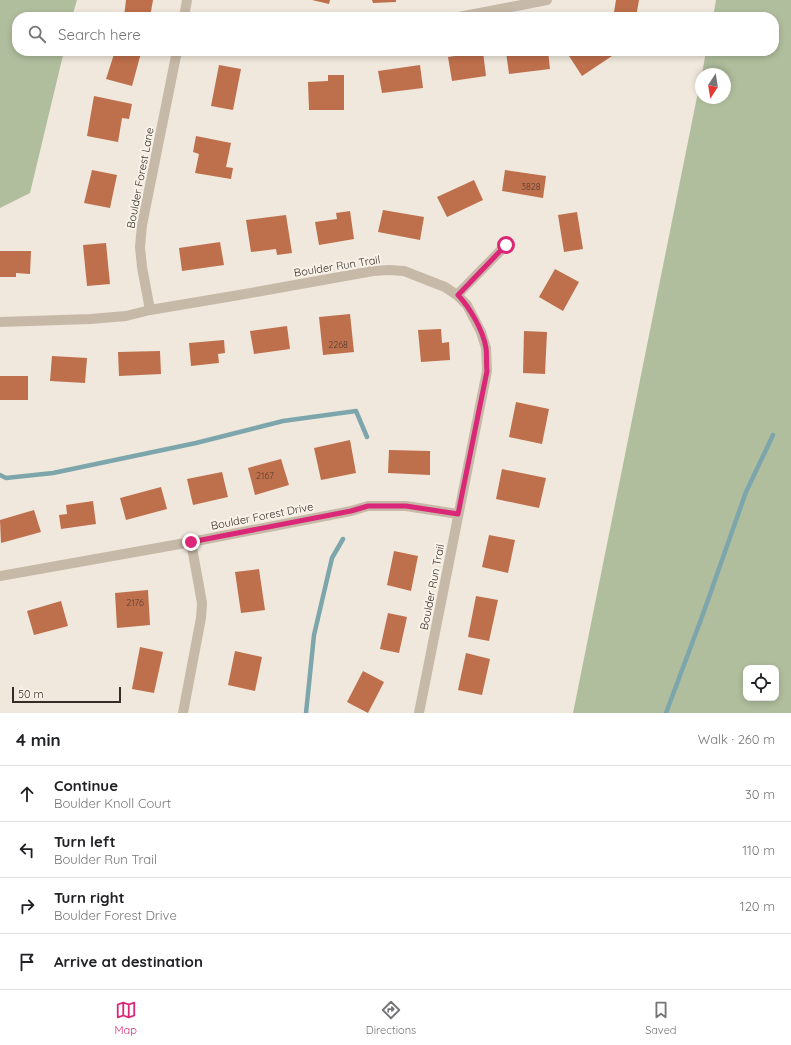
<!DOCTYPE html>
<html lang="en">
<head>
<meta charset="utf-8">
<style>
	body { margin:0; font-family:Quicksand,sans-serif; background:#f2f2f2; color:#202124 }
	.controls { position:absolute; right:12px; bottom:12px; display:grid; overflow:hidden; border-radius:8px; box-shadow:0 2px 6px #0003 }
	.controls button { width:36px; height:36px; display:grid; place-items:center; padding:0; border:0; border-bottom:1px solid #e0e0e0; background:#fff; color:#202124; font:20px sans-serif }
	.compass { position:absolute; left:695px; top:68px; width:36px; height:36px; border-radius:50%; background:#fff; box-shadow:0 2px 6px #0003; rotate:192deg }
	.scale { position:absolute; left:12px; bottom:10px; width:109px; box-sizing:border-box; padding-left:4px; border:2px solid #352d28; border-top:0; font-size:11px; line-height:14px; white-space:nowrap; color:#352d28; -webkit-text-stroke:3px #f8f2e8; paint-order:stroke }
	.stop { position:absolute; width:12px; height:12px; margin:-9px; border:3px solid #db2777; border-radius:50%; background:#fff }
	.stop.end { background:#db2777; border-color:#fff; box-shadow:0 1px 4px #0008 }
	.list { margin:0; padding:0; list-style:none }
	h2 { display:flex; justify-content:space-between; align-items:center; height:52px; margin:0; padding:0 16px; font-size:17px }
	h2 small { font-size:13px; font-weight:400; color:#757577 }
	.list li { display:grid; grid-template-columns:26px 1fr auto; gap:12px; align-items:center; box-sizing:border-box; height:56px; padding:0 16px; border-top:1px solid #e0e0e0 }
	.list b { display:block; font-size:15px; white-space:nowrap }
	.list p { margin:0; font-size:13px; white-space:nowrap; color:#757577 }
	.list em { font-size:13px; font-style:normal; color:#757577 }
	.icon { flex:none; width:22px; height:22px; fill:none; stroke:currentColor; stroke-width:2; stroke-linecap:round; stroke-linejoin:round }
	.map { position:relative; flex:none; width:791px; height:713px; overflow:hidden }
	.search { position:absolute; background:#fff; box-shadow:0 2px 6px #0003; left:12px; right:12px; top:12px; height:44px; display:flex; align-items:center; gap:10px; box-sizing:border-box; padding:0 14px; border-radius:16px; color:#757577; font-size:15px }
	.sheet { height:276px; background:#fff }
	nav { display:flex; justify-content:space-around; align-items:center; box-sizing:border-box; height:56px; border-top:1px solid #e0e0e0; background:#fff; font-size:11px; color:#757577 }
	nav a { display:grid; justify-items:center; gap:2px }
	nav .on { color:#db2777 }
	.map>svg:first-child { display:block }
	.green { fill:#b1be9d; fill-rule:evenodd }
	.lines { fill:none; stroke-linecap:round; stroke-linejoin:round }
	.stream { stroke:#7ca6ab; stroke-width:4.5 }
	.building { fill:#be6f4c }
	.minor { stroke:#c7b9a8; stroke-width:10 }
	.route { stroke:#db2777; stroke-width:5 }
	.labels { text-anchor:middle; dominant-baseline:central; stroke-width:4; stroke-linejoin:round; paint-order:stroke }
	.number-label { font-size:9px; fill:#573e31 }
	.street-label { font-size:11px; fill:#352d28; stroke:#f8f2e8 }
</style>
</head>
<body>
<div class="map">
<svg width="791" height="713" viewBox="0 0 791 713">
	<rect width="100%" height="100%" fill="#f0e8dc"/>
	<g class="green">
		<polygon points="0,0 77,0 72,17 17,17 17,51 64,51 30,193 0,208"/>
		<path d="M716,0H791V713H573L701,77V98H725V74H702L706,51H774V17H713ZM746,668H776V698H746Z"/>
	</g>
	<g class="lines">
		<g class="stream">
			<polyline points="0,475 6,478 53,473 196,443 283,421 356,411 367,437"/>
			<polyline points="306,713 314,635 332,558 343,539"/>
			<polyline points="666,713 703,614 746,492 773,435"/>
		</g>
	</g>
	<g class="building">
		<polygon points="126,0 153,0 150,17 124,17"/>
		<polygon points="312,0 330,0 329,4"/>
		<polygon points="372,0 396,0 396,2 373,3"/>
		<polygon points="616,0 639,0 636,17 614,12"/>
		<polygon points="115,51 134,51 141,53 132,86 106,79"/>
		<polygon points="514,51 548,51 550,69 509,74 506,52"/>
		<polygon points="577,51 617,51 618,52 582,76 569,56"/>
		<polygon points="483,52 486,76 452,81 448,57"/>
		<polygon points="219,65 241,69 233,110 211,106"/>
		<polygon points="420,65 423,88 382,93 378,71"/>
		<polygon points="328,75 344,75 344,110 309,110 308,82 328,81"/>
		<polygon points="94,96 132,104 129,119 122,118 118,142 87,136"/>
		<polygon points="196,136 231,143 226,167 233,168 231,179 195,173 199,154 193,152"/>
		<polygon points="92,170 117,175 110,208 84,203"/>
		<polygon points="505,170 546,176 543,198 502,191"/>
		<polygon points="474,180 483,200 447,217 437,197"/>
		<polygon points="383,210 424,217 420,240 378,232"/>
		<polygon points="350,211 354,239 319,245 315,222 337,219 336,213"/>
		<polygon points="577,212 583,249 564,252 558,215"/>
		<polygon points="286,215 292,253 277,255 276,249 251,252 246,220"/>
		<polygon points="220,242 224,265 182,271 179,248"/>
		<polygon points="106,243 110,284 87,286 83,245"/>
		<polygon points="0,251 31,251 30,274 16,273 16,277 0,277"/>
		<polygon points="555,269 579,282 563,311 539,297"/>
		<polygon points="350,314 354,352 323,355 319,317"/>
		<polygon points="287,326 290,349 254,354 250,331"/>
		<polygon points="441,329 442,343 449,342 450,360 421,362 418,330"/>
		<polygon points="524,331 547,332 545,374 523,373"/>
		<polygon points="224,340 225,353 218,354 219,363 191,366 189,343"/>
		<polygon points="160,351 161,374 119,376 118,352"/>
		<polygon points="52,356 87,358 85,383 50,381"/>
		<rect x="0" y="376" width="28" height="24"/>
		<polygon points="516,402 549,409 542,444 509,437"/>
		<polygon points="350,440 356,473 321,480 314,448"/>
		<polygon points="389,450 430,451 430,475 388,473"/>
		<polygon points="281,459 289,485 255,495 248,468"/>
		<polygon points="502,469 546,478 539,508 496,499"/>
		<polygon points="222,472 228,497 193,505 187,479"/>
		<polygon points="161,487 167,509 126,520 120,498"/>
		<polygon points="93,501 96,524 61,529 59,515 67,514 66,505"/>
		<polygon points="34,510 41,532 1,543 0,520"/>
		<polygon points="489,535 515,540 508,573 482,567"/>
		<polygon points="394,551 418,556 411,591 387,585"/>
		<polygon points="259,569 265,610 241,613 235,572"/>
		<polygon points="148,590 150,625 117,628 115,593"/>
		<polygon points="476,596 498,600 489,641 468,637"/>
		<polygon points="61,601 68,626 34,635 27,611"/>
		<polygon points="388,613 407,617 399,653 380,649"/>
		<polygon points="140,647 163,652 154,693 132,689"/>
		<polygon points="235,651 262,657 255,691 228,685"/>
		<polygon points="466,653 490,659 482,695 458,690"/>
		<polygon points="363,671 384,682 368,713 347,702"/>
	</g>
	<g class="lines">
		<g class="minor">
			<polyline points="184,17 187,0"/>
			<polyline points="459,17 547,0"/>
			<polyline points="457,295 506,245"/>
			<polyline points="150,310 142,267 140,247 142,225 177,51"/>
			<polyline points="0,322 91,319 126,316 150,310 239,295 373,271 389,270 404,271 445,287 457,295 467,305 481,332 486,348 487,371 419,713"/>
			<polyline points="0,576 191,542 351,511 368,506 406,506 458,514"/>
			<polyline points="183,713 201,618 202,603 191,542"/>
		</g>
	</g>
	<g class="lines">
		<path class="route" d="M191,542L351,511L368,506H406L458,514L487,371C486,363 487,355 486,348C483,330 470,308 458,295L506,245"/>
	</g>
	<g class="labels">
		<g class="number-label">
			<text x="531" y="186">3828</text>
			<text x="338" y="344">2268</text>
			<text x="265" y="475">2167</text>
			<text x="135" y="602">2176</text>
		</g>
		<g class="street-label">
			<text transform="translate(140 178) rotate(-79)">Boulder Forest Lane</text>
			<text transform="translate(337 266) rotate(-9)">Boulder Run Trail</text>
			<text transform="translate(262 516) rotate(-11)">Boulder Forest Drive</text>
			<text transform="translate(432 587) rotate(-79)">Boulder Run Trail</text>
		</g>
	</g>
</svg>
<div class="controls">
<button><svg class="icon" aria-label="locate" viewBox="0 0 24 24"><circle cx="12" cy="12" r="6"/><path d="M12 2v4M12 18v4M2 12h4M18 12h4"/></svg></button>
</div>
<svg class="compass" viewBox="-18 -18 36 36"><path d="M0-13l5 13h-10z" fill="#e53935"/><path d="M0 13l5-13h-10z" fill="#757577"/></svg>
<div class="scale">50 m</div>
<div class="stop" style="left:506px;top:245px"></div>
<div class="stop end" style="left:191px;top:542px"></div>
<div class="search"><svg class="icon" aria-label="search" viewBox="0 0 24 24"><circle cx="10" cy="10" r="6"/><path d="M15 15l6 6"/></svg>Search here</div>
</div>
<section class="sheet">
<h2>4 min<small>Walk · 260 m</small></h2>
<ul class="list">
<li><svg class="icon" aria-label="ahead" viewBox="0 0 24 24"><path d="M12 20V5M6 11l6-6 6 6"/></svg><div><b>Continue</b><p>Boulder Knoll Court</p></div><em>30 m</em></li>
<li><svg class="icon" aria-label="left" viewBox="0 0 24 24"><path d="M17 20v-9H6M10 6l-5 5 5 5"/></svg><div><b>Turn left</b><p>Boulder Run Trail</p></div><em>110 m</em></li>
<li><svg class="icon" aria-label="right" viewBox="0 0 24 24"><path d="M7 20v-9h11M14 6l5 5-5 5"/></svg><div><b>Turn right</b><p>Boulder Forest Drive</p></div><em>120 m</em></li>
<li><svg class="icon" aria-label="arrive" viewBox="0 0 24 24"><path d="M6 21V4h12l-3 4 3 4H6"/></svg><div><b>Arrive at destination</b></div></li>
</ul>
</section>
<nav>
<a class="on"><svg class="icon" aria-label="map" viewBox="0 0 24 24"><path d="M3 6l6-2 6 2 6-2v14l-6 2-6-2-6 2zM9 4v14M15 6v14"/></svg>Map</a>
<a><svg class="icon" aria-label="directions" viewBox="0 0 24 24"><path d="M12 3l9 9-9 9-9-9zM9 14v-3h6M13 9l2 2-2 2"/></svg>Directions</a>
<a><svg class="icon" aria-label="saved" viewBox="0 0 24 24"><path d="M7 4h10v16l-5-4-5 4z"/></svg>Saved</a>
</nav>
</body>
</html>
